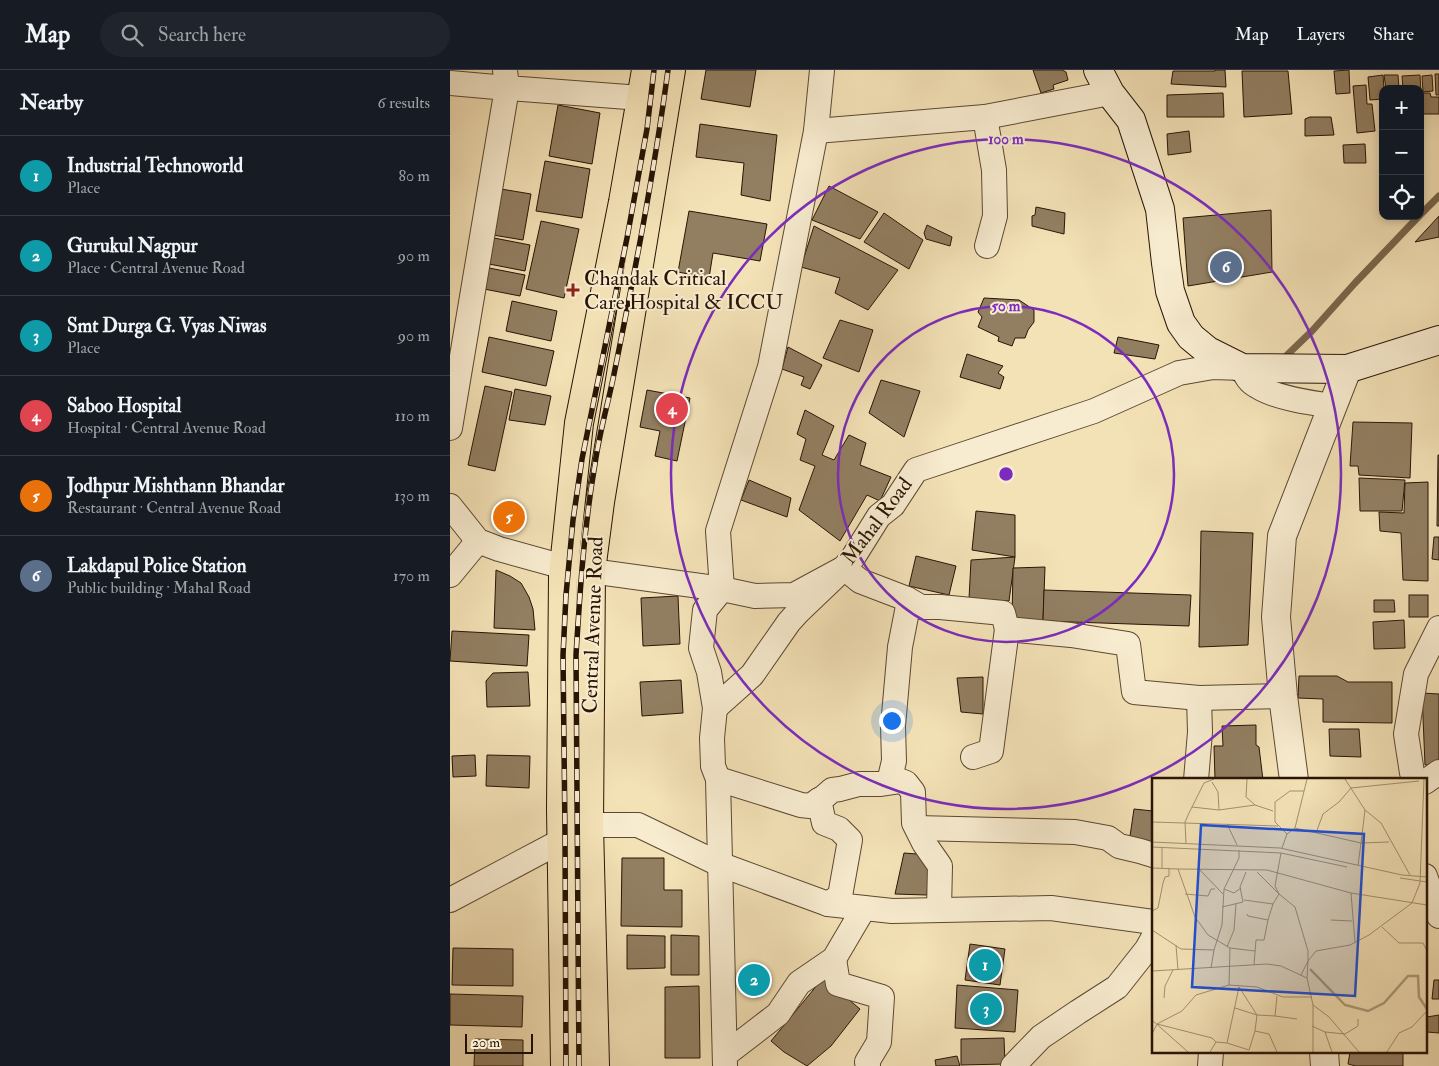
<!DOCTYPE html>
<html lang="en">
<head>
<meta charset="utf-8">
<style>
	body { margin:0; font-family:"IM FELL Double Pica",serif; background:#20242c; color:#f1f3f6 }
	.controls { position:absolute; right:15px; top:15px; display:grid; overflow:hidden; border-radius:10px; box-shadow:0 2px 8px #0003 }
	.controls button { width:45px; height:45px; display:grid; place-items:center; padding:0; border:0; border-bottom:1px solid #363941; background:#171b24; color:#f1f3f6; font:25px sans-serif }
	.scale { position:absolute; left:15px; bottom:12px; width:68px; box-sizing:border-box; padding-left:5px; border:2px solid #281405; border-top:0; font-size:14px; line-height:18px; white-space:nowrap; color:#281405; -webkit-text-stroke:4px #f8ecd0; paint-order:stroke }
	.you { position:absolute; left:441px; top:650px; width:18px; height:18px; margin:-12px; border:4px solid #fff; border-radius:50%; background:#1a73e8; box-shadow:0 0 0 8px #1a73e833 }
	.badge { display:grid; place-items:center; width:32px; height:32px; border-radius:50%; background:#c59692; color:#fff; font-size:16px; font-weight:700 }
	.pin { position:absolute; translate:-50% -50%; border:2px solid #fff; box-shadow:0 1px 5px #0006 }
	.list { margin:0; padding:0; list-style:none }
	h2 { display:flex; justify-content:space-between; align-items:center; height:65px; margin:0; padding:0 20px; font-size:21px }
	h2 small { font-size:16px; font-weight:400; color:#9ea1a6 }
	.list li { display:grid; grid-template-columns:32px 1fr auto; gap:15px; align-items:center; box-sizing:border-box; height:80px; padding:0 20px; border-top:1px solid #363941 }
	.list b { display:block; font-size:19px; white-space:nowrap }
	.list p { margin:0; font-size:16px; white-space:nowrap; color:#9ea1a6 }
	.list em { font-size:16px; font-style:normal; color:#9ea1a6 }
	.icon { flex:none; width:28px; height:28px; fill:none; stroke:currentColor; stroke-width:2; stroke-linecap:round; stroke-linejoin:round }
	.map { position:relative; flex:none; width:989px; height:996px; overflow:hidden }
	header { display:flex; align-items:center; gap:30px; box-sizing:border-box; height:70px; padding:0 25px; background:#171b24; border-bottom:1px solid #363941 }
	header strong { font-size:24px }
	nav { display:flex; gap:28px; margin-inline-start:auto; font-size:18px }
	.search { width:350px; height:45px; background:#20242c; display:flex; align-items:center; gap:12px; box-sizing:border-box; padding:0 18px; border-radius:28px; color:#9ea1a6; font-size:19px }
	main { display:flex }
	aside { flex:1; background:#171b24 }
	.map>svg:first-child { display:block }
	.lines { fill:none; stroke-linecap:round; stroke-linejoin:round }
	.stream { stroke:#79664b; stroke-width:7 }
	.building { fill:#927f62; stroke:#281405 }
	.minor-casing { stroke:#5b4832; stroke-width:26 }
	.tertiary-casing { stroke:#5b4832; stroke-width:30 }
	.secondary-casing { stroke:#281405; stroke-width:30 }
	.primary-casing { stroke:#281405; stroke-width:30 }
	.minor { stroke:#f8ecd0; stroke-width:24 }
	.tertiary { stroke:#f8ecd0; stroke-width:28 }
	.secondary { stroke:#f8ecd0; stroke-width:28 }
	.primary { stroke:#f4e2b7; stroke-width:28 }
	.rail-casing { stroke:#281405; stroke-width:5.5 }
	.rail { stroke:#f8ecd0; stroke-width:4; stroke-dasharray:11; stroke-linecap:butt }
	.ring { fill:none; stroke:#7b2cbf; stroke-width:2.5 }
	.poi-dot { fill:#8f2418; stroke:#f8ecd0; stroke-width:2 }
	.labels { text-anchor:middle; dominant-baseline:central; stroke-width:4; stroke-linejoin:round; paint-order:stroke }
	.poi-label { font-size:21px; fill:#281405; stroke:#f8ecd0; text-anchor:start }
	.street-label { font-size:21px; fill:#281405; stroke:#f8ecd0 }
	.inset-river { fill:none; stroke:#af9c7a; stroke-width:2.5 }
	.inset-road { fill:none; stroke:#a29070; stroke-width:1 }
	.view { fill:#1d4ed8; fill-opacity:0.15; stroke:#1d4ed8; stroke-width:2.5 }
	.inset-edge { fill:none; stroke:#281405; stroke-width:2.5 }
	.centre { fill:#7b2cbf; stroke:#f8ecd0; stroke-width:2.5 }
	.ring-label { font-size:15px; text-anchor:middle; font-weight:bold; fill:#7b2cbf; stroke:#f8ecd0; stroke-width:4; stroke-linejoin:round; paint-order:stroke }
</style>
</head>
<body>
<header>
<strong>Map</strong>
<div class="search"><svg class="icon" aria-label="search" viewBox="0 0 24 24"><circle cx="10" cy="10" r="6"/><path d="M15 15l6 6"/></svg>Search here</div>
<nav><a>Map</a><a>Layers</a><a>Share</a></nav>
</header>
<main>
<aside>
<h2>Nearby<small>6 results</small></h2>
<ul class="list">
<li><span class="badge" style="background:#0f9aa8">1</span><div><b>Industrial Technoworld</b><p>Place</p></div><em>80 m</em></li>
<li><span class="badge" style="background:#0f9aa8">2</span><div><b>Gurukul Nagpur</b><p>Place · Central Avenue Road</p></div><em>90 m</em></li>
<li><span class="badge" style="background:#0f9aa8">3</span><div><b>Smt Durga G. Vyas Niwas</b><p>Place</p></div><em>90 m</em></li>
<li><span class="badge" style="background:#e0444e">4</span><div><b>Saboo Hospital</b><p>Hospital · Central Avenue Road</p></div><em>110 m</em></li>
<li><span class="badge" style="background:#e8710a">5</span><div><b>Jodhpur Mishthann Bhandar</b><p>Restaurant · Central Avenue Road</p></div><em>130 m</em></li>
<li><span class="badge" style="background:#5c6f8a">6</span><div><b>Lakdapul Police Station</b><p>Public building · Mahal Road</p></div><em>170 m</em></li>
</ul>
</aside>
<div class="map">
<svg width="989" height="996" viewBox="0 0 989 996">
	<rect width="100%" height="100%" fill="#f4e2b7"/>
	<filter id="stains"><feTurbulence type="fractalNoise" baseFrequency=".004" numOctaves="4"/><feColorMatrix values="0 0 0 0 .2 0 0 0 0 .09 0 0 0 0 .02 0 0 0 .5 -.17"/></filter>
	<radialGradient id="worn" r=".72"><stop offset=".6" stop-color="#630" stop-opacity="0"/><stop offset="1" stop-color="#630" stop-opacity=".3"/></radialGradient>
	<g class="lines">
		<g class="stream">
			<polyline points="970,145 989,126"/>
			<polyline points="836,286 862,261 905,213 969,146"/>
		</g>
	</g>
	<g class="building">
		<polygon points="256,0 306,0 300,37 251,29"/>
		<polygon points="583,0 612,0 616,2 618,10 603,15 604,19 591,23"/>
		<polygon points="765,0 775,0 776,17 721,14 723,1 765,1"/>
		<polygon points="899,0 900,23 886,24 884,1"/>
		<polygon points="792,1 838,1 842,44 794,47"/>
		<polygon points="985,4 989,4 989,25 986,25"/>
		<polygon points="933,5 934,19 933,19 933,29 920,30 918,7"/>
		<polygon points="934,5 948,5 949,19 936,19"/>
		<polygon points="970,5 971,24 970,24 970,19 953,19 952,6"/>
		<polygon points="982,5 983,21 973,22 972,6"/>
		<polygon points="916,15 917,34 922,34 925,61 907,63 903,16"/>
		<polygon points="773,23 774,47 717,47 717,25"/>
		<polygon points="973,23 980,23 981,27 989,27 989,44 970,44 970,27 973,27"/>
		<polygon points="108,35 150,43 142,94 99,86"/>
		<polygon points="860,47 881,47 884,65 855,66 855,49"/>
		<polygon points="250,54 327,65 320,131 291,125 294,93 246,87"/>
		<polygon points="739,61 741,82 718,85 717,64"/>
		<polygon points="915,74 916,93 894,93 893,75"/>
		<polygon points="95,91 140,99 132,148 86,141"/>
		<polygon points="379,116 428,142 410,169 362,150"/>
		<polygon points="45,118 81,124 73,170 37,164"/>
		<polygon points="586,137 615,143 614,164 582,156 582,146 585,145"/>
		<polygon points="821,140 822,202 738,216 733,148"/>
		<polygon points="239,141 317,154 310,191 263,183 259,208 228,202"/>
		<polygon points="434,143 473,170 459,199 414,172"/>
		<polygon points="989,146 989,167 965,172"/>
		<polygon points="91,151 129,159 114,228 76,219"/>
		<polygon points="477,155 502,167 500,176 476,169 474,163"/>
		<polygon points="364,156 448,200 418,240 385,223 390,208 351,197"/>
		<polygon points="44,168 80,175 75,201 39,194"/>
		<polygon points="39,198 75,205 70,226 34,219"/>
		<polygon points="534,228 569,230 584,240 584,252 578,260 575,268 565,268 562,276 548,271 549,267 528,257 532,247 528,242"/>
		<polygon points="62,231 107,241 101,271 56,261"/>
		<polygon points="390,250 423,260 409,302 373,288"/>
		<polygon points="39,267 104,281 96,316 32,302"/>
		<polygon points="668,267 709,275 705,289 664,283"/>
		<polygon points="338,277 372,295 360,319 351,315 354,307 332,299"/>
		<polygon points="517,284 553,296 548,303 554,307 550,319 510,307"/>
		<polygon points="431,310 470,321 454,367 419,343"/>
		<polygon points="35,316 62,322 45,401 18,395"/>
		<polygon points="65,319 101,326 95,355 59,350"/>
		<polygon points="197,320 240,328 227,391 205,386 210,361 190,357"/>
		<polygon points="355,340 384,356 372,385 384,390 399,365 416,373 410,395 441,407 430,431 417,425 390,471 349,440 365,396 350,390 356,369 347,364"/>
		<polygon points="903,352 962,353 960,408 909,405 908,396 900,396"/>
		<polygon points="988,385 989,385 989,456 987,456"/>
		<polygon points="909,408 955,410 952,441 910,441"/>
		<polygon points="299,410 341,428 337,447 291,430"/>
		<polygon points="978,412 978,511 953,510 951,463 930,461 929,442 954,443 955,413"/>
		<polygon points="526,441 565,445 565,487 522,480"/>
		<polygon points="751,461 803,463 798,575 749,577"/>
		<polygon points="984,467 989,467 989,490 982,489"/>
		<polygon points="466,486 506,496 499,525 459,516"/>
		<polygon points="565,487 559,531 519,529 521,490"/>
		<polygon points="595,497 593,551 562,549 563,498"/>
		<polygon points="46,500 60,506 71,513 79,527 83,539 85,560 44,558"/>
		<polygon points="594,520 741,525 739,556 593,551"/>
		<rect x="959" y="525" width="19" height="22"/>
		<polygon points="228,526 230,574 193,576 191,528"/>
		<polygon points="924,530 944,530 945,542 924,542"/>
		<polygon points="954,550 955,578 924,579 923,552"/>
		<polygon points="2,561 79,565 77,596 0,591"/>
		<polygon points="78,602 80,636 37,637 36,611 43,603"/>
		<polygon points="849,606 887,606 898,612 942,612 942,653 873,652 873,629 848,628"/>
		<polygon points="533,607 533,644 511,642 507,608"/>
		<polygon points="231,610 233,643 192,646 190,612"/>
		<polygon points="972,623 989,624 989,695 975,695"/>
		<polygon points="806,655 806,675 809,677 813,710 765,710 764,676 773,676 772,656"/>
		<polygon points="879,659 909,659 911,687 880,686"/>
		<polygon points="25,685 26,706 3,707 2,686"/>
		<polygon points="37,685 80,686 79,718 36,716"/>
		<polygon points="684,739 703,741 703,776 679,773"/>
		<polygon points="454,783 480,785 477,825 445,824"/>
		<polygon points="172,788 214,788 214,820 232,820 232,857 171,856"/>
		<polygon points="177,865 215,866 215,898 177,899"/>
		<polygon points="221,865 249,866 249,905 221,905"/>
		<polygon points="520,874 555,879 550,915 515,910"/>
		<polygon points="3,878 63,879 63,916 2,915"/>
		<polygon points="295,903 315,906 314,915 294,913"/>
		<polygon points="373,908 410,939 381,976 357,996 334,982 321,971"/>
		<polygon points="984,910 989,910 989,929 982,929"/>
		<polygon points="507,915 568,920 565,962 505,958"/>
		<polygon points="249,916 250,988 215,988 215,917"/>
		<polygon points="0,924 73,926 72,957 0,955"/>
		<polygon points="989,945 989,963 977,962 977,947"/>
		<polygon points="554,968 555,994 511,995 511,969"/>
		<polygon points="25,969 73,970 73,996 24,996"/>
		<polygon points="900,982 953,982 953,996 906,996 898,994"/>
		<polygon points="507,986 510,996 486,996 485,990"/>
	</g>
	<g class="lines">
		<g class="minor-casing">
			<g id="minor">
				<polyline points="55,0 57,18 191,28"/>
				<polyline points="0,13 57,18 0,358"/>
				<polyline points="535,47 544,100 545,146 537,176"/>
				<polyline points="366,61 535,47 660,23"/>
				<polyline points="0,436 28,471 49,479 114,497"/>
				<path d="M141,501L272,519L305,526L344,525L394,498L404,486L429,446L443,435L466,400L644,341L729,303L763,297L792,298C796,306 799,312 807,316C825,328 861,333 883,336"/>
				<polyline points="0,505 28,471"/>
				<polyline points="457,529 471,537 490,537 553,543 557,559"/>
				<polyline points="265,638 302,605 339,552 349,541 394,498 410,511 457,529 458,536 450,577 443,656 444,691 439,712"/>
				<polyline points="523,687 541,681 557,559 621,565 678,574 684,622 749,628 833,626"/>
				<polyline points="268,709 351,735 360,736 374,727 382,720 390,719 409,714 431,714 451,711 456,713 463,722 464,753 474,773 490,796 489,840"/>
				<polyline points="746,710 750,662 749,628"/>
				<polyline points="967,710 962,703 956,664 966,604 989,558"/>
				<polyline points="975,712 989,702"/>
				<polyline points="369,730 374,753 389,759 400,770 390,826 378,834"/>
				<polyline points="139,755 188,755 269,794 378,834 442,841 601,838 703,852"/>
				<polyline points="467,758 625,762 658,768 669,776 690,781 703,785"/>
				<polyline points="975,806 989,846"/>
				<polyline points="0,830 111,771"/>
				<polyline points="384,889 388,914 432,927 429,972 417,992 418,996"/>
				<polyline points="276,984 328,944 349,913 384,889 414,838"/>
				<polyline points="275,996 268,709 263,696 262,668 265,638 259,602 251,578 255,540 272,519 268,461 320,297 366,61 372,0"/>
				<polyline points="563,996 591,967 628,942 667,917 697,879 703,868"/>
				<polyline points="760,996 761,982"/>
			</g>
		</g>
		<g class="tertiary-casing">
			<g id="tertiary">
				<polyline points="844,710 833,626 826,547 832,466 897,299"/>
				<polyline points="874,982 875,996"/>
			</g>
		</g>
		<g class="secondary-casing">
			<polyline id="secondary" points="648,0 660,23 681,50 710,139 716,193 720,221 731,253 741,267 758,281 792,298 897,299 989,270"/>
		</g>
		<g class="primary-casing">
			<g id="primary">
				<polyline points="115,996 111,739 113,506 129,353 173,132 196,0"/>
				<polyline points="145,996 139,755 141,501 150,432 221,0"/>
			</g>
		</g>
		<use href="#minor" class="minor"/>
		<use href="#tertiary" class="tertiary"/>
		<use href="#secondary" class="secondary"/>
		<use href="#primary" class="primary"/>
		<g class="rail-casing">
			<g id="rail">
				<polyline points="116,996 115,764 113,585 116,525 123,450 132,389 177,168 197,59 204,0"/>
				<path d="M129,996L126,585C130,521 134,457 145,394C149,365 157,337 163,309C184,206 204,104 218,0"/>
			</g>
		</g>
		<use href="#rail" class="rail"/>
	</g>
	<g class="ring">
		<circle cx="556" cy="404" r="168"/>
		<circle cx="556" cy="404" r="335"/>
	</g>
	<path class="poi-dot" d="M120.5 212.5h5v5h5v5h-5v5h-5v-5h-5v-5h5z"/>
	<g class="labels">
		<g class="poi-label">
			<text x="134" y="208">Chandak Critical<tspan x="134" dy="24">Care Hospital &amp; ICCU</tspan></text>
		</g>
		<g class="street-label">
			<text transform="translate(427 451) rotate(-53)">Mahal Road</text>
			<text transform="translate(143 555) rotate(-88)">Central Avenue Road</text>
		</g>
	</g>
	<g transform="translate(702 708)">
		<rect width="275" height="275" fill="#f4e2b7"/>
		<path class="inset-river" d="M158,191L193,227L216,233L232,225L256,198H266L267,219L275,231"/>
		<path class="inset-road" d="M95,1L94,19L103,27M155,1L143,50L209,65L213,32L229,45L258,97M193,1L213,32M60,4L66,14L67,32M40,29L67,32L103,27L121,33M0,44L126,48M75,46L85,67M164,55L171,36L187,24L199,10L267,3M135,56L123,44V24L138,13H152M0,64L128,70L250,97L275,99M34,66L33,44L37,35L52,5L62,1M0,69L129,75L195,89M130,70L135,56L143,50M129,75L123,108L127,116L143,129L156,173V183L149,197M206,87L209,65L237,64M0,90L26,91L43,139L56,157L78,170L77,207L44,217L30,233L5,246L0,256M10,90V70M26,91L115,92L199,115L275,127M48,92L71,116M248,100L275,104M72,111L82,115L89,110M199,115L203,164M33,116L56,118L59,111H63M92,122L121,126L127,116L105,94M70,129L91,124L88,109L94,94M0,133L6,130L11,105L13,99L17,98V90M95,136L96,138L116,142L112,162H104L102,187M116,142L121,126M179,142L200,143M230,149L247,165H271L275,173M0,152L29,171L62,172L70,147L72,111L87,80V72M24,167L26,192M75,169L82,152L84,126M78,170L103,173M59,190L62,172M0,193L115,186L129,188L155,200M77,207L105,209L131,219H160M87,209L105,237L103,253M12,220L13,208L21,192M161,227L177,239L207,274M83,230L105,237L123,238L125,218M123,238L145,241M0,242L36,274M5,246L60,260L64,264M160,248L173,254L180,274M173,254L193,256L206,248V241M75,265L97,272L103,253L117,256L125,274M58,274L64,264L75,265L87,209M161,274V227L155,200L156,183L164,173L198,167L217,157L260,125L268,105L272,1M235,274L247,255L260,249L274,234"/>
		<path class="view" d="M49,47L212,56L203,218L40,209Z"/>
		<rect width="275" height="275" class="inset-edge"/>
	</g>
	<circle cx="556" cy="404" r="8" class="centre"/>
	<g class="ring-label">
		<text x="556" y="74">100 m</text>
		<text x="556" y="241">50 m</text>
	</g>
	<rect width="100%" height="100%" filter="url(#stains)"/>
	<rect width="100%" height="100%" fill="url(#worn)"/>
</svg>
<div class="controls">
<button>+</button>
<button>−</button>
<button><svg class="icon" aria-label="locate" viewBox="0 0 24 24"><circle cx="12" cy="12" r="6"/><path d="M12 2v4M12 18v4M2 12h4M18 12h4"/></svg></button>
</div>
<div class="scale">20 m</div>
<div class="you"></div>
<div class="pin badge" style="left:535px;top:895px;background:#0f9aa8">1</div>
<div class="pin badge" style="left:304px;top:910px;background:#0f9aa8">2</div>
<div class="pin badge" style="left:536px;top:939px;background:#0f9aa8">3</div>
<div class="pin badge" style="left:222px;top:339px;background:#e0444e">4</div>
<div class="pin badge" style="left:59px;top:447px;background:#e8710a">5</div>
<div class="pin badge" style="left:776px;top:197px;background:#5c6f8a">6</div>
</div>
</main>
</body>
</html>
